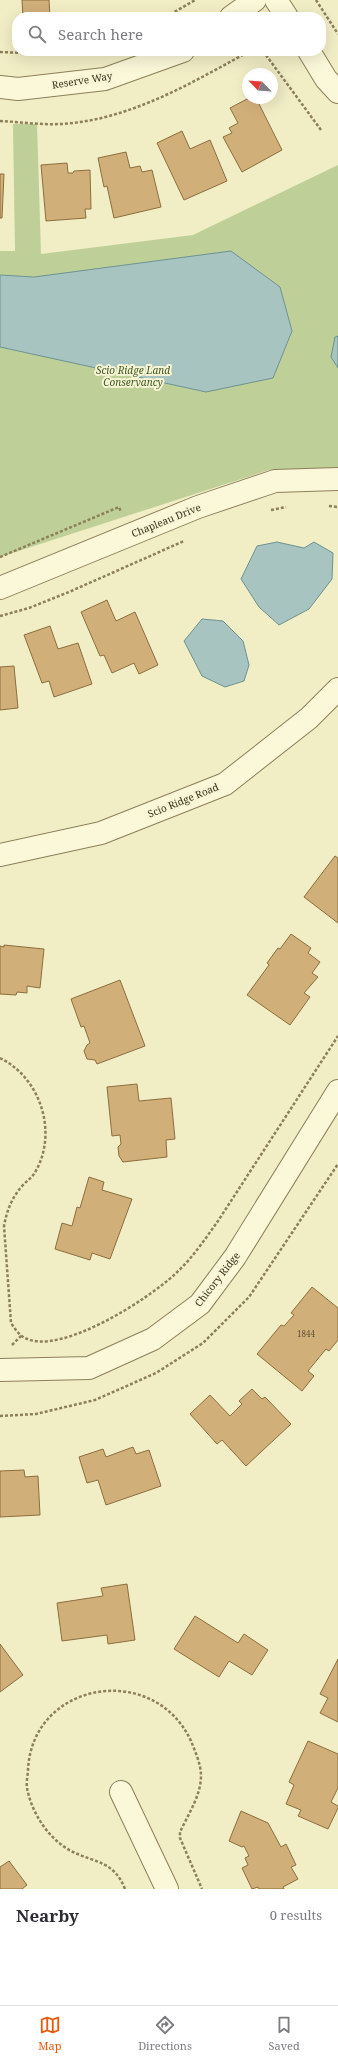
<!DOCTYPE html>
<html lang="en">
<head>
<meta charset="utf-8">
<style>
	body { margin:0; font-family:"Noto Serif",serif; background:#f2f2f3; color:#2b2b33 }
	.compass { position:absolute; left:242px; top:68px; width:36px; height:36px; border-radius:50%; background:#fff; box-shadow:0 4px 16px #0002; rotate:295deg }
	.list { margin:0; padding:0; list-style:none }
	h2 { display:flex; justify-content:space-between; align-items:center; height:52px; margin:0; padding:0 16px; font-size:17px }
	h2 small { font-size:13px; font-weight:400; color:#7c7c81 }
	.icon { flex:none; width:22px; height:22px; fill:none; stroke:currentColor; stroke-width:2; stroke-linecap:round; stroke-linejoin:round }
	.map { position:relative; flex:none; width:338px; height:1889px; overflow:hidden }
	.search { position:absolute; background:#fff; box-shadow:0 4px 16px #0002; left:12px; right:12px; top:12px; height:44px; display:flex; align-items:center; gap:10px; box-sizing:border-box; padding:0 14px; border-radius:16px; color:#7c7c81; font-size:15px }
	.sheet { height:116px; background:#fff }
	nav { display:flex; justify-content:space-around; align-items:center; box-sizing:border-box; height:56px; border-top:1px solid #e1e1e2; background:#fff; font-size:11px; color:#7c7c81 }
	nav a { display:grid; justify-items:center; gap:2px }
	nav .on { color:#ea580c }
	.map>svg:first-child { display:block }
	.green { fill:#bed098 }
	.water { fill:#a7c4c1; stroke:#6d9391 }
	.building { fill:#d1af79; stroke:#8d6e3e }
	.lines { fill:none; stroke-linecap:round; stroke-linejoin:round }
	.minor-casing { stroke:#8d7f5a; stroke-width:24 }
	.path { stroke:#8d7f5a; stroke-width:2.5; stroke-dasharray:3 2; stroke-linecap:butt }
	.minor { stroke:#fbf7d9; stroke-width:22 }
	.labels { text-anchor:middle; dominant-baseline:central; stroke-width:4; stroke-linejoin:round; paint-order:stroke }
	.number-label { font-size:8px; fill:#615235 }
	.street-label { font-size:10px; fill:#3c331e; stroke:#f7f5d5 }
	.park-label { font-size:10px; font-style:italic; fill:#415a24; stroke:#f7f5d5 }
</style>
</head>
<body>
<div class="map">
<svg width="338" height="1889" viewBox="0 0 338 1889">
	<rect width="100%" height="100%" fill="#f1edc5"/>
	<polygon class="green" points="13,124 37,124 41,254 193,235 338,165 338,472 269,470 0,557 0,251 15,251"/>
	<g class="water">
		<polygon points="231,251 280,287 292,331 273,378 206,392 0,347 0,275 34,277"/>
		<polygon points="338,336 338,368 331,357 335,337"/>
		<polygon points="277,542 304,548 314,542 333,553 332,579 309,609 279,625 259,607 241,579 257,546"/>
		<polygon points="202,619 223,621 243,641 249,665 244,681 225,687 202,676 184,641"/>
	</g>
	<g class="building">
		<polygon points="22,0 49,0 50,17 23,17"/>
		<polygon points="249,98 256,98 282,150 242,172 223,137 232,133 229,128 238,123 230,108"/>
		<polygon points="182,131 190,149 210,140 227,181 184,200 157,143"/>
		<polygon points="126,152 130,168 140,166 142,172 152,170 161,207 114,218 107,186 104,187 98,158"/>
		<polygon points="67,163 68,173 73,173 74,171 90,170 91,209 85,209 86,218 46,221 41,165"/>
		<polygon points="0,174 4,174 2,218 0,218"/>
		<polygon points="107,600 116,621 135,612 158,665 139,674 134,663 112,673 104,655 100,656 81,612"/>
		<polygon points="50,626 58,649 78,643 92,684 54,697 49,681 42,683 24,635"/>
		<polygon points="14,666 18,708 0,710 0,667"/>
		<polygon points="335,856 338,858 338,923 304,897"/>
		<polygon points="291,934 311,948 308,953 320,962 312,973 318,977 304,993 310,997 290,1025 247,995 269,965 267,963 278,948 280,949"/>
		<polygon points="4,945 44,949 40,988 27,986 27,993 17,992 16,995 0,994 0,946 4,947"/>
		<polygon points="120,980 145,1046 97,1064 95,1060 87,1059 84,1051 87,1045 90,1043 84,1026 81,1027 71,999"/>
		<polygon points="137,1084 139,1101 171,1098 175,1139 166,1140 167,1157 123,1162 119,1156 118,1147 121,1144 120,1135 112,1136 107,1087"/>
		<polygon points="89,1177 104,1182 102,1190 132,1199 110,1259 92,1253 90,1260 55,1249 62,1223 72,1226 77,1207 80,1208"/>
		<polygon points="312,1287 338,1308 338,1340 329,1351 326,1349 308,1371 314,1376 302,1391 257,1354 281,1325 284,1326 294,1315 291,1313"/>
		<polygon points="252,1389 262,1399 265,1397 291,1424 246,1466 222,1440 217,1444 190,1414 210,1395 230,1416 242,1404 239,1401"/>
		<polygon points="133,1447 136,1454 149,1450 161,1486 106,1505 98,1480 87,1483 79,1457 103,1449 106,1457"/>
		<polygon points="24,1470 25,1477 38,1476 40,1515 0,1517 0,1471"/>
		<polygon points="127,1584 135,1640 108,1644 107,1635 62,1641 57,1603 103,1596 101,1588"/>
		<polygon points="195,1616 238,1643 244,1634 268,1650 252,1675 229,1661 219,1677 174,1649"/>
		<polygon points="0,1644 23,1675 0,1692"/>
		<polygon points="338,1659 338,1722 320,1713 328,1698 320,1694"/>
		<polygon points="308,1741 338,1754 338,1788 331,1802 338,1806 338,1808 328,1829 298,1816 301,1810 286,1804 294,1785 289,1782"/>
		<polygon points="241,1811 268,1823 281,1847 286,1844 296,1865 291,1867 298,1879 283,1887 284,1889 259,1889 258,1887 252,1889 242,1868 248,1865 245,1858 249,1856 244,1846 242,1847 229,1841"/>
		<polygon points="9,1861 27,1885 22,1889 0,1889 0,1867"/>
	</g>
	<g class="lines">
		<g class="minor-casing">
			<g id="minor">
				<polyline points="276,0 287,17"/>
				<polyline points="231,17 255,0"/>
				<polyline points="309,51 326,79 338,92"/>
				<polyline points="0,87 18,89 105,79 183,51"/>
				<polyline points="0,588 198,507 275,481 338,479"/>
				<polyline points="0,855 101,833 225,784 309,718 338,689"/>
				<polyline points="0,1370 89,1368 153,1339 200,1304 235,1257 338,1091"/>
				<polyline points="121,1792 167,1889"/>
			</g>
		</g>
		<g class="path">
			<polyline points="316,0 338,34"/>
			<polyline points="166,17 195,0"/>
			<polyline points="263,51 321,130"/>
			<polyline points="0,52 24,53 66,51"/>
			<path d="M0,121C20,122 41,125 61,124C130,120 191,83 250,51"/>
			<polyline points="329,506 338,507"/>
			<polyline points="271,510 286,507"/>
			<polyline points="0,557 119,507 121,512"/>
			<polyline points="0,616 29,608 69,592 184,541"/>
			<path d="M0,1058C41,1078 59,1134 34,1174C31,1178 27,1181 23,1185C12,1197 7,1210 4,1226L11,1323C15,1329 19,1335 25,1338C61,1356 148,1299 174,1275C192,1259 205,1239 218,1221L338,1036"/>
			<polyline points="12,1345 22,1335"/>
			<polyline points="0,1416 36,1414 95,1400 156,1373 203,1343 249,1297 338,1164"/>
			<path d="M125,1889C114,1861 96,1863 73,1852C49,1840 32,1814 27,1788C26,1782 28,1775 28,1770C32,1681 154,1661 191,1741C195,1751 201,1764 201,1776C201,1795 188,1815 180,1832V1838L202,1889"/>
		</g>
		<use href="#minor" class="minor"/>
	</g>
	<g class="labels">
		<g class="number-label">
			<text x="306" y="1333">1844</text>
		</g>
		<g class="street-label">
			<text transform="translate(82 80) rotate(-9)">Reserve Way</text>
			<text transform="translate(166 520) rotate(-22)">Chapleau Drive</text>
			<text transform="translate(183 800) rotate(-22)">Scio Ridge Road</text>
			<text transform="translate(217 1279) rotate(-52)">Chicory Ridge</text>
		</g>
		<g class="park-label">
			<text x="133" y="370">Scio Ridge Land<tspan x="133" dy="12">Conservancy</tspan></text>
		</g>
	</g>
</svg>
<svg class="compass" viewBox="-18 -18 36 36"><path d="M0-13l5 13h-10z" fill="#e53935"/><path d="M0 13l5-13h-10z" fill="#7c7c81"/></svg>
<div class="search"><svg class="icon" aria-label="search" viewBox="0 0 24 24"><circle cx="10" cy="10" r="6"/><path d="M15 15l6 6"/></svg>Search here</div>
</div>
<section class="sheet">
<h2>Nearby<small>0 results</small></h2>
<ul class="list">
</ul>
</section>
<nav>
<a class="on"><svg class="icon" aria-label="map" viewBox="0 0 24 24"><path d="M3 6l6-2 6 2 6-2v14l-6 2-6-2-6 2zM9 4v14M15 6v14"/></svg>Map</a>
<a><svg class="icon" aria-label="directions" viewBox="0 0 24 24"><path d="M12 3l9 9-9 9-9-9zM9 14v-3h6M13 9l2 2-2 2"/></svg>Directions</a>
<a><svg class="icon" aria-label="saved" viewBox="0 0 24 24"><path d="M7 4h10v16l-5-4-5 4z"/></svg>Saved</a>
</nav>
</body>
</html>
